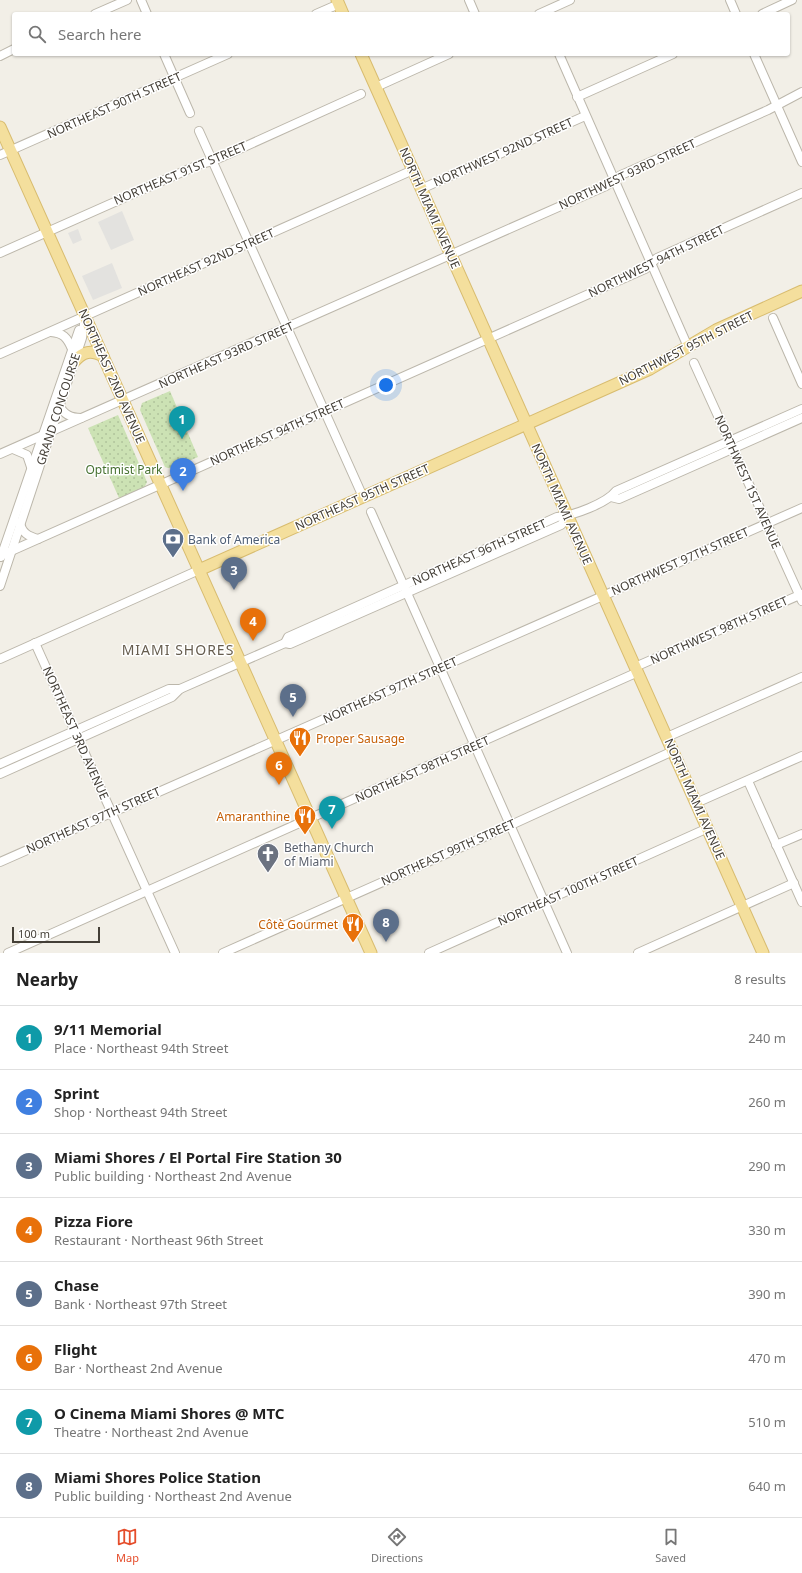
<!DOCTYPE html>
<html lang="en">
<head>
<meta charset="utf-8">
<style>
	body { margin:0; font-family:"Noto Sans",sans-serif; background:#f6f6f6; color:#222 }
	.scale { position:absolute; left:12px; bottom:10px; width:88px; box-sizing:border-box; padding-left:4px; border:2px solid #443f37; border-top:0; font-size:11px; line-height:14px; white-space:nowrap; color:#443f37; -webkit-text-stroke:3px #fff; paint-order:stroke }
	.you { position:absolute; left:386px; top:385px; width:14px; height:14px; margin:-10px; border:3px solid #fff; border-radius:50%; background:#1a73e8; box-shadow:0 0 0 6px #1a73e833 }
	.badge { display:grid; place-items:center; width:26px; height:26px; border-radius:50%; background:#e54d2b; color:#fff; font-size:13px; font-weight:700 }
	.pin { position:absolute; translate:-50% -33px; filter:drop-shadow(0 1px 2px #0008) }
	.pin::after { content:''; position:absolute; top:21px; width:14px; height:12px; background:inherit; clip-path:polygon(0 0,100% 0,50% 100%) }
	.list { margin:0; padding:0; list-style:none }
	h2 { display:flex; justify-content:space-between; align-items:center; height:52px; margin:0; padding:0 16px; font-size:17px }
	h2 small { font-size:13px; font-weight:400; color:#767676 }
	.list li { display:grid; grid-template-columns:26px 1fr auto; gap:12px; align-items:center; box-sizing:border-box; height:64px; padding:0 16px; border-top:1px solid #e0e0e0 }
	.list b { display:block; font-size:15px; white-space:nowrap }
	.list p { margin:0; font-size:13px; white-space:nowrap; color:#767676 }
	.list em { font-size:13px; font-style:normal; color:#767676 }
	.icon { flex:none; width:22px; height:22px; fill:none; stroke:currentColor; stroke-width:2; stroke-linecap:round; stroke-linejoin:round }
	.map { position:relative; flex:none; width:802px; height:953px; overflow:hidden }
	.search { position:absolute; background:#fff; box-shadow:0 1px 3px #0004; left:12px; right:12px; top:12px; height:44px; display:flex; align-items:center; gap:10px; box-sizing:border-box; padding:0 14px; border-radius:4px; color:#767676; font-size:15px }
	.sheet { height:564px; background:#fff }
	nav { display:flex; justify-content:space-around; align-items:center; box-sizing:border-box; height:56px; border-top:1px solid #e0e0e0; background:#fff; font-size:11px; color:#767676 }
	nav a { display:grid; justify-items:center; gap:2px }
	nav .on { color:#e54d2b }
	.map>svg:first-child { display:block }
	.park { fill:url(#park-dots) }
	.parking { fill:#e3e2df }
	.lines { fill:none; stroke-linecap:round; stroke-linejoin:round }
	.minor-casing { stroke:#bcb7ab; stroke-width:10 }
	.major-casing { stroke:#d8bc6f; stroke-width:13 }
	.minor { stroke:#fff; stroke-width:8 }
	.major { stroke:#f4df9d; stroke-width:11 }
	.labels { text-anchor:middle; dominant-baseline:central; stroke-width:3; stroke-linejoin:round; paint-order:stroke }
	.street-label { font-size:12px; fill:#443f37; stroke:#fff }
	.park-label { font-size:12px; fill:#467030; stroke:#fff }
	.service-label { font-size:12px; fill:#4e5e75; stroke:#fff; text-anchor:start }
	.food-label { font-size:12px; fill:#c56008; stroke:#fff; text-anchor:end }
	.worship-label { font-size:12px; fill:#5b616d; stroke:#fff; text-anchor:start }
	.quarter-label { font-size:14px; letter-spacing:1px; fill:#665d4f; stroke:#fff }
</style>
</head>
<body>
<div class="map">
<svg width="802" height="953" viewBox="0 0 802 953">
	<defs>
		<pattern id="park-dots" width="8" height="8" patternUnits="userSpaceOnUse"><rect width="8" height="8" fill="#cce2b4"/><path d="M2 2h.1M6 6h.1" fill="none" stroke="#b0c39b" stroke-width="1.8" stroke-linecap="round"/></pattern>
	</defs>
	<rect width="100%" height="100%" fill="#f2efe7"/>
	<g class="park">
		<polygon points="170,391 198,457 172,468 168,468 165,467 140,410 142,403"/>
		<polygon points="118,415 147,482 144,488 119,498 88,428"/>
	</g>
	<g class="parking">
		<polygon points="122,211 134,240 111,250 98,222"/>
		<polygon points="78,229 82,240 73,244 68,233"/>
		<polygon points="112,263 122,288 93,300 82,276"/>
	</g>
	<g class="lines">
		<g class="minor-casing">
			<g id="minor">
				<polyline points="141,0 147,14"/>
				<polyline points="469,0 475,14"/>
				<polyline points="730,0 736,14"/>
				<polyline points="95,14 127,0"/>
				<polyline points="316,14 339,4"/>
				<polyline points="539,14 570,0"/>
				<polyline points="762,14 792,0"/>
				<polyline points="164,54 190,113"/>
				<polyline points="559,54 688,347"/>
				<polyline points="754,54 802,162"/>
				<polyline points="0,56 14,49"/>
				<polyline points="376,87 449,54"/>
				<polyline points="577,97 673,54"/>
				<polyline points="199,131 363,497"/>
				<polyline points="0,155 228,54"/>
				<polyline points="421,189 585,116"/>
				<polyline points="0,253 198,165 213,161 361,94"/>
				<polyline points="773,318 802,384"/>
				<path d="M51,332C63,333 67,337 72,349"/>
				<polyline points="0,354 413,170"/>
				<polyline points="694,363 802,601"/>
				<path d="M59,405C64,415 71,418 81,418"/>
				<polyline points="13,449 27,455 31,467"/>
				<polyline points="0,454 606,186 621,175 768,110 802,92"/>
				<polyline points="611,497 619,499 802,418"/>
				<polyline points="371,512 567,953"/>
				<path d="M20,523C22,533 28,536 38,539"/>
				<polyline points="0,556 645,269 657,258 802,193"/>
				<polyline points="1,557 79,330"/>
				<polyline points="0,586 82,338 85,317"/>
				<polyline points="35,643 175,953"/>
				<polyline points="285,643 290,644 561,525 568,517"/>
				<polyline points="0,659 199,570"/>
				<polyline points="635,667 802,594"/>
				<polyline points="667,737 802,677"/>
				<polyline points="0,764 169,689 180,689"/>
				<path d="M0,774L172,697L180,689L285,643L288,637L557,517C573,516 607,503 616,491L802,409"/>
				<polyline points="748,781 802,902"/>
				<polyline points="696,803 802,756"/>
				<polyline points="776,845 802,834"/>
				<polyline points="0,862 802,508"/>
				<polyline points="8,953 638,672"/>
				<polyline points="223,953 511,825 673,751"/>
				<polyline points="429,953 708,828"/>
				<polyline points="638,953 794,883"/>
			</g>
		</g>
		<g class="major-casing">
			<g id="major">
				<polyline points="337,0 343,14"/>
				<polyline points="361,54 763,953"/>
				<polyline points="0,127 371,953"/>
				<path d="M74,362C83,351 91,350 103,356"/>
				<polyline points="199,570 650,369 716,330 802,291"/>
			</g>
		</g>
		<use href="#minor" class="minor"/>
		<use href="#major" class="major"/>
	</g>
	<defs>
		<g id="bank-pin" transform="scale(1.15)"><path d="M0 17L-7.5 6A9.5 9.5 0 1 1 7.5 6Z" fill="#5c6f8a" stroke="#fff"/><path d="M-6-4H6V4H-6ZM0-2.3a2.3 2.3 0 1 0 0 4.6a2.3 2.3 0 1 0 0-4.6Z" fill="#fff"/></g>
		<g id="restaurant-pin" transform="scale(1.15)"><path d="M0 17L-7.5 6A9.5 9.5 0 1 1 7.5 6Z" fill="#e8710a" stroke="#fff"/><path d="M-5-6h1v4h1v-4h1v4h1v-4h1v5L-1.5 .5V6h-2V.5L-5-1ZM5-6V6H3V1.5H1.5Q1.5-4 5-6Z" fill="#fff"/></g>
		<g id="church-pin" transform="scale(1.15)"><path d="M0 17L-7.5 6A9.5 9.5 0 1 1 7.5 6Z" fill="#6b7280" stroke="#fff"/><path d="M-1.2-6h2.4v3.5h3.3v2.4h-3.3V6h-2.4V-.1h-3.3v-2.4h3.3Z" fill="#fff"/></g>
	</defs>
	<g fill-rule="evenodd">
		<use href="#bank-pin" x="173" y="539"/>
		<use href="#restaurant-pin" x="300" y="738"/>
		<use href="#restaurant-pin" x="305" y="816"/>
		<use href="#church-pin" x="268" y="854"/>
		<use href="#restaurant-pin" x="353" y="924"/>
	</g>
	<g class="labels">
		<g class="street-label">
			<text transform="translate(114 105) rotate(-24)">NORTHEAST 90TH STREET</text>
			<text transform="translate(503 152) rotate(-24)">NORTHWEST 92ND STREET</text>
			<text transform="translate(180 173) rotate(-23)">NORTHEAST 91ST STREET</text>
			<text transform="translate(627 174) rotate(-25)">NORTHWEST 93RD STREET</text>
			<text transform="translate(430 208) rotate(66)">NORTH MIAMI AVENUE</text>
			<text transform="translate(656 261) rotate(-26)">NORTHWEST 94TH STREET</text>
			<text transform="translate(206 262) rotate(-24)">NORTHEAST 92ND STREET</text>
			<text transform="translate(686 348) rotate(-27)">NORTHWEST 95TH STREET</text>
			<text transform="translate(226 355) rotate(-24)">NORTHEAST 93RD STREET</text>
			<text transform="translate(112 376) rotate(66)">NORTHEAST 2ND AVENUE</text>
			<text transform="translate(58 409) rotate(-72)">GRAND CONCOURSE</text>
			<text transform="translate(277 432) rotate(-24)">NORTHEAST 94TH STREET</text>
			<text transform="translate(748 482) rotate(66)">NORTHWEST 1ST AVENUE</text>
			<text transform="translate(362 497) rotate(-24)">NORTHEAST 95TH STREET</text>
			<text transform="translate(562 504) rotate(66)">NORTH MIAMI AVENUE</text>
			<text transform="translate(479 552) rotate(-24)">NORTHEAST 96TH STREET</text>
			<text transform="translate(680 561) rotate(-24)">NORTHWEST 97TH STREET</text>
			<text transform="translate(719 630) rotate(-24)">NORTHWEST 98TH STREET</text>
			<text transform="translate(390 690) rotate(-24)">NORTHEAST 97TH STREET</text>
			<text transform="translate(76 733) rotate(66)">NORTHEAST 3RD AVENUE</text>
			<text transform="translate(422 769) rotate(-24)">NORTHEAST 98TH STREET</text>
			<text transform="translate(695 799) rotate(66)">NORTH MIAMI AVENUE</text>
			<text transform="translate(93 820) rotate(-24)">NORTHEAST 97TH STREET</text>
			<text transform="translate(448 852) rotate(-24)">NORTHEAST 99TH STREET</text>
			<text transform="translate(568 891) rotate(-24)">NORTHEAST 100TH STREET</text>
		</g>
		<g class="park-label">
			<text x="124" y="469">Optimist Park</text>
		</g>
		<g class="service-label">
			<text x="188" y="539">Bank of America</text>
		</g>
		<g class="food-label">
			<text x="316" y="738" text-anchor="start">Proper Sausage</text>
			<text x="290" y="816">Amaranthine</text>
			<text x="338" y="924">Côtè Gourmet</text>
		</g>
		<g class="worship-label">
			<text x="284" y="847">Bethany Church<tspan x="284" dy="14">of Miami</tspan></text>
		</g>
		<g class="quarter-label">
			<text x="178" y="649">MIAMI SHORES</text>
		</g>
	</g>
</svg>
<div class="scale">100 m</div>
<div class="you"></div>
<div class="pin badge" style="left:182px;top:439px;background:#0f9aa8">1</div>
<div class="pin badge" style="left:183px;top:491px;background:#3f7fe0">2</div>
<div class="pin badge" style="left:234px;top:590px;background:#5c6f8a">3</div>
<div class="pin badge" style="left:253px;top:641px;background:#e8710a">4</div>
<div class="pin badge" style="left:293px;top:717px;background:#5c6f8a">5</div>
<div class="pin badge" style="left:279px;top:785px;background:#e8710a">6</div>
<div class="pin badge" style="left:332px;top:829px;background:#0f9aa8">7</div>
<div class="pin badge" style="left:386px;top:942px;background:#5c6f8a">8</div>
<div class="search"><svg class="icon" aria-label="search" viewBox="0 0 24 24"><circle cx="10" cy="10" r="6"/><path d="M15 15l6 6"/></svg>Search here</div>
</div>
<section class="sheet">
<h2>Nearby<small>8 results</small></h2>
<ul class="list">
<li><span class="badge" style="background:#0f9aa8">1</span><div><b>9/11 Memorial</b><p>Place · Northeast 94th Street</p></div><em>240 m</em></li>
<li><span class="badge" style="background:#3f7fe0">2</span><div><b>Sprint</b><p>Shop · Northeast 94th Street</p></div><em>260 m</em></li>
<li><span class="badge" style="background:#5c6f8a">3</span><div><b>Miami Shores / El Portal Fire Station 30</b><p>Public building · Northeast 2nd Avenue</p></div><em>290 m</em></li>
<li><span class="badge" style="background:#e8710a">4</span><div><b>Pizza Fiore</b><p>Restaurant · Northeast 96th Street</p></div><em>330 m</em></li>
<li><span class="badge" style="background:#5c6f8a">5</span><div><b>Chase</b><p>Bank · Northeast 97th Street</p></div><em>390 m</em></li>
<li><span class="badge" style="background:#e8710a">6</span><div><b>Flight</b><p>Bar · Northeast 2nd Avenue</p></div><em>470 m</em></li>
<li><span class="badge" style="background:#0f9aa8">7</span><div><b>O Cinema Miami Shores @ MTC</b><p>Theatre · Northeast 2nd Avenue</p></div><em>510 m</em></li>
<li><span class="badge" style="background:#5c6f8a">8</span><div><b>Miami Shores Police Station</b><p>Public building · Northeast 2nd Avenue</p></div><em>640 m</em></li>
</ul>
</section>
<nav>
<a class="on"><svg class="icon" aria-label="map" viewBox="0 0 24 24"><path d="M3 6l6-2 6 2 6-2v14l-6 2-6-2-6 2zM9 4v14M15 6v14"/></svg>Map</a>
<a><svg class="icon" aria-label="directions" viewBox="0 0 24 24"><path d="M12 3l9 9-9 9-9-9zM9 14v-3h6M13 9l2 2-2 2"/></svg>Directions</a>
<a><svg class="icon" aria-label="saved" viewBox="0 0 24 24"><path d="M7 4h10v16l-5-4-5 4z"/></svg>Saved</a>
</nav>
</body>
</html>
